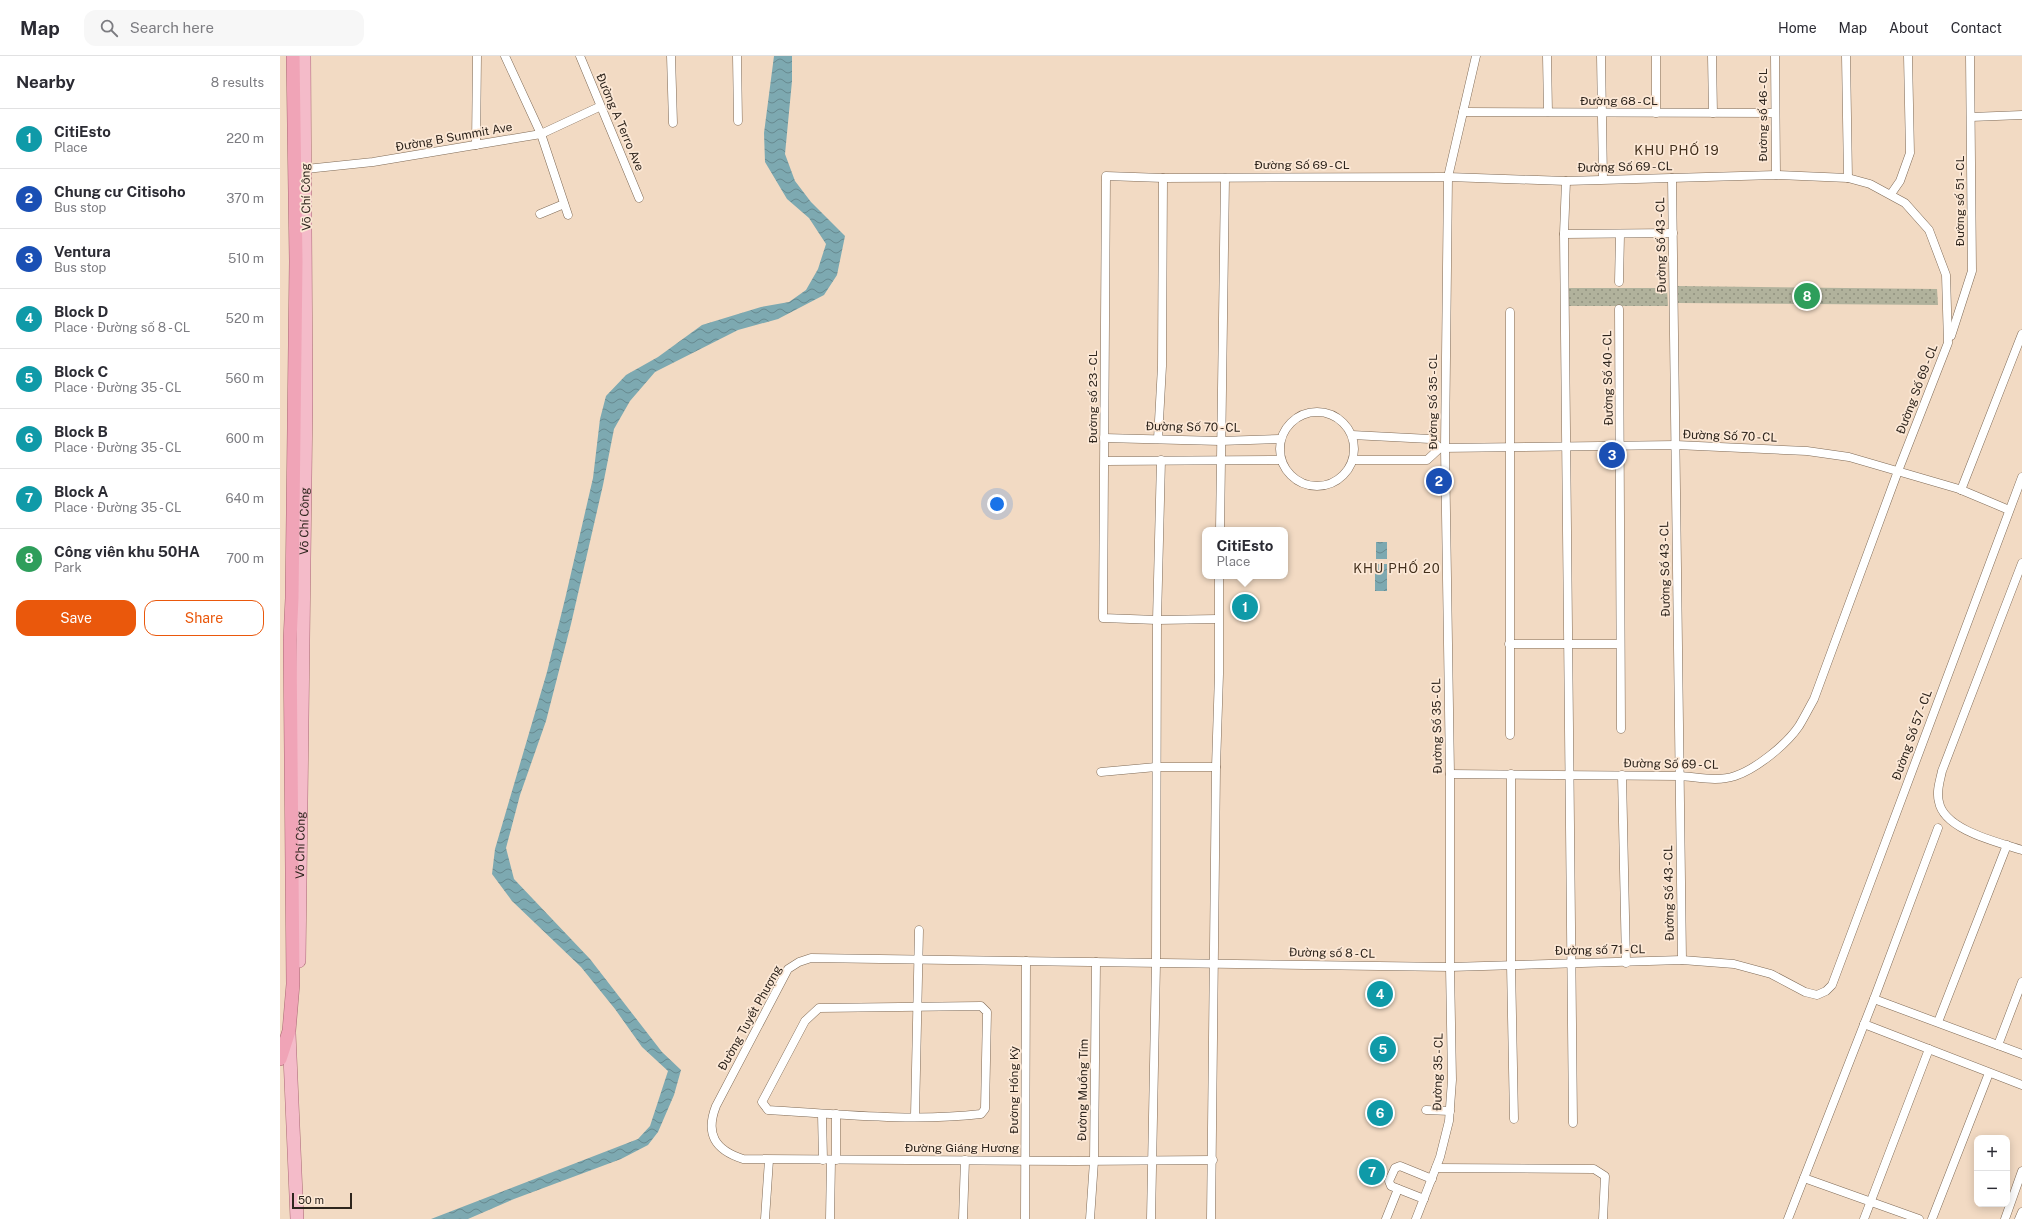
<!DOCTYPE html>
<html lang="en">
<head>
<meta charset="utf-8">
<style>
	body { margin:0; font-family:"Public Sans",sans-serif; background:#f7f7f7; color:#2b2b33 }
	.controls { position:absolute; right:12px; bottom:12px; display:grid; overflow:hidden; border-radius:8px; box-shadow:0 2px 10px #0003 }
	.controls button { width:36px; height:36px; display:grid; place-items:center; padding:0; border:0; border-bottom:1px solid #e1e1e2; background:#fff; color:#2b2b33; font:20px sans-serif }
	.scale { position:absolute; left:12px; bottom:10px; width:60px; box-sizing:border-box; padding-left:4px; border:2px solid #2e251d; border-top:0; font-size:11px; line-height:14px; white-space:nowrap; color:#2e251d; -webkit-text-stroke:3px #fce8d6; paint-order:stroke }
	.you { position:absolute; left:717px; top:448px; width:14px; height:14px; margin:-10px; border:3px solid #fff; border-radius:50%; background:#1a73e8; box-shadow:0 0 0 6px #1a73e833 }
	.badge { display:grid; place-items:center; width:26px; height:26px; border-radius:50%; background:#ea580c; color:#fff; font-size:13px; font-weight:700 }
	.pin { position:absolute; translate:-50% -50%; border:2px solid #fff; box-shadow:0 1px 4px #0006 }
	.popup { position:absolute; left:922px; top:471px; width:86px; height:52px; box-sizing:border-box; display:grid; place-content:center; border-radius:8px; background:#fff; filter:drop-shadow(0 1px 3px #0005); font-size:13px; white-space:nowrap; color:#7c7c81 }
	.popup b { font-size:15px; color:#2b2b33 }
	.popup::after { content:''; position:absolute; left:50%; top:100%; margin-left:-8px; border:8px solid transparent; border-top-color:#fff }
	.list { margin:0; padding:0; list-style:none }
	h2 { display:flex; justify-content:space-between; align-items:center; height:52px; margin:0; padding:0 16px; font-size:17px }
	h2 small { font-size:13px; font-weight:400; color:#7c7c81 }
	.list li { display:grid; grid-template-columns:26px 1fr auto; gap:12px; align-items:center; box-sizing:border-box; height:60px; padding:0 16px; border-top:1px solid #e1e1e2 }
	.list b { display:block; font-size:15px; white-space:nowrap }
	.list p { margin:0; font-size:13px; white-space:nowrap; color:#7c7c81 }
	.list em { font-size:13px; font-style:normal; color:#7c7c81 }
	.actions { display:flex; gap:8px; padding:12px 16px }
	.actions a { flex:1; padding:9px 0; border:1px solid #ea580c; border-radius:12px; text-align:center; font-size:14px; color:#ea580c }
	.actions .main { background:#ea580c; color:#fff }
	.icon { flex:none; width:22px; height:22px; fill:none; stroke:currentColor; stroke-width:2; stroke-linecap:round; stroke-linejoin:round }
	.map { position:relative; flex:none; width:1742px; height:1163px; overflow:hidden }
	header { display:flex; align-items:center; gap:24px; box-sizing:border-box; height:56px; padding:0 20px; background:#fff; border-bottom:1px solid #e1e1e2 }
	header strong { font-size:19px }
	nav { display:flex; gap:22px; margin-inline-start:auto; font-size:14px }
	.search { width:280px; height:36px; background:#f7f7f7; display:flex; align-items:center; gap:10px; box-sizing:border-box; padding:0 14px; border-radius:12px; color:#7c7c81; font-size:15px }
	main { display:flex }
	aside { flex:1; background:#fff }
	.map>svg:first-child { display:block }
	.park { fill:url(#park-dots) }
	.water { fill:url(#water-waves) }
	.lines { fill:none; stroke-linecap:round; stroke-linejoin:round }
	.minor-casing { stroke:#7f6a56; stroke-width:9 }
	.primary-casing { stroke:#aa6975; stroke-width:14 }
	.trunk-casing { stroke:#aa6975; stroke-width:14 }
	.minor { stroke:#fff; stroke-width:8 }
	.primary { stroke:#f4bbc9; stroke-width:13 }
	.trunk { stroke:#f0a4b7; stroke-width:13 }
	.labels { text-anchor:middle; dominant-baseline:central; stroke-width:3.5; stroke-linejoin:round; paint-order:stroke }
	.street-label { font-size:12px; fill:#2e251d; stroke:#fce8d6 }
	.neighbourhood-label { font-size:13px; letter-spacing:1px; fill:#422f1c; stroke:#fce8d6 }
</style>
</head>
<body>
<header>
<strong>Map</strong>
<div class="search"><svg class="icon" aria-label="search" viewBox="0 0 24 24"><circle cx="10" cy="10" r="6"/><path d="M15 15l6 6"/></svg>Search here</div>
<nav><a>Home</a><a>Map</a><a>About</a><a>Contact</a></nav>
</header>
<main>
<aside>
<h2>Nearby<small>8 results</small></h2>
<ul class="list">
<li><span class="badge" style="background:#0f9aa8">1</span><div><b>CitiEsto</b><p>Place</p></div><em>220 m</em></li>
<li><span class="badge" style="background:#1a4fb4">2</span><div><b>Chung cư Citisoho</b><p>Bus stop</p></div><em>370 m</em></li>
<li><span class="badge" style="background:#1a4fb4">3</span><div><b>Ventura</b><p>Bus stop</p></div><em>510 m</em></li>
<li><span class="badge" style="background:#0f9aa8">4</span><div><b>Block D</b><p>Place · Đường số 8 - CL</p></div><em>520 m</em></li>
<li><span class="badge" style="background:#0f9aa8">5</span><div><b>Block C</b><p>Place · Đường 35 - CL</p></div><em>560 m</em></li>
<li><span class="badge" style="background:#0f9aa8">6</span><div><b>Block B</b><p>Place · Đường 35 - CL</p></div><em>600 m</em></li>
<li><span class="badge" style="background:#0f9aa8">7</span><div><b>Block A</b><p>Place · Đường 35 - CL</p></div><em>640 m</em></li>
<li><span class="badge" style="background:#2e9e5b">8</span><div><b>Công viên khu 50HA</b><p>Park</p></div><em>700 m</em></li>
</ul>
<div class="actions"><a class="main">Save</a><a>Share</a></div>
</aside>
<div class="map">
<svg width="1742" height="1163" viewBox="0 0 1742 1163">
	<defs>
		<pattern id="park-dots" width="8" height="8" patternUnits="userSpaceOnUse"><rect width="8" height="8" fill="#b1b29c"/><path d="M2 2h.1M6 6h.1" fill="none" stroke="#90917f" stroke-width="1.8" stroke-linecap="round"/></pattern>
		<pattern id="water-waves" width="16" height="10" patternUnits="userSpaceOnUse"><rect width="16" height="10" fill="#7da9b1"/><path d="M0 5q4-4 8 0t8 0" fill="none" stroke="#67898f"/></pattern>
	</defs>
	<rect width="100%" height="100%" fill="#f2dac3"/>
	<g class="park">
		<polygon points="1397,230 1657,233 1658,249 1397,247"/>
		<polygon points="1288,232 1387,232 1388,250 1288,250"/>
	</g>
	<g class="water">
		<polygon points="494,0 512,0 512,25 505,98 515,125 531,146 565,180 557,219 544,239 498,263 458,274 375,316 350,345 334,373 323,429 291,568 266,665 240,739 226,792 234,823 310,903 382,996 401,1014 394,1039 378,1076 368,1089 341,1103 234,1143 188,1163 151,1163 358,1083 370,1070 388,1015 362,991 335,953 301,911 232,845 212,818 215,793 267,616 286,539 313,422 320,363 326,340 346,319 378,301 422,269 481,251 509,246 526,234 538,213 546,188 529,162 507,143 485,106 484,77"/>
		<rect x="1096" y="486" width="11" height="17"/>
		<rect x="1095" y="508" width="12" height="27"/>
	</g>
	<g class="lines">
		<g class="minor-casing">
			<g id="minor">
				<polyline points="225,0 261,78 288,159"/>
				<polyline points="300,0 359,142"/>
				<polyline points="391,0 393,67"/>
				<polyline points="457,0 458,65"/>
				<polyline points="1267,0 1268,56"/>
				<polyline points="1321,0 1323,123"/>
				<polyline points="1376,0 1376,57"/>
				<polyline points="1432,0 1433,57"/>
				<polyline points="1495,0 1496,119"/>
				<polyline points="1566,0 1568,122"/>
				<polyline points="1183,56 1495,57"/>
				<polyline points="1691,61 1742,59"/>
				<polyline points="196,89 197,0"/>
				<polyline points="26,113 93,106 261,78 319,51"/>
				<polyline points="1392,122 1402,904"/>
				<polyline points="1286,125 1284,178 1293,1067"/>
				<polyline points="1611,138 1620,125 1630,97 1628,0"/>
				<polyline points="260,158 284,148"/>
				<polyline points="1284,178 1393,177"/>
				<polyline points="1339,226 1340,179"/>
				<polyline points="1339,253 1341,673"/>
				<polyline points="1671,280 1692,215 1690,0"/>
				<circle cx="1037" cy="393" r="37"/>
				<polyline points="1072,379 1150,383 1160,392 1396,389 1527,395 1569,401 1679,433 1729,454"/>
				<polyline points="824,382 940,385 1000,383"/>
				<polyline points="878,383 882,310 883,122"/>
				<polyline points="1073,404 1147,404 1160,392"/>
				<polyline points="825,405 1001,404"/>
				<polyline points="1681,434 1742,278"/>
				<polyline points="940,474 945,122"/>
				<path d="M1742,507L1662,715C1660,725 1656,735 1659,746C1664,774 1718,786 1742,794"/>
				<path d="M938,563L877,564L823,562L826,120L883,122L1168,121L1286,125L1496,119L1568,122L1590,128L1625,147L1649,174L1666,219L1668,287L1618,415L1534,643C1529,652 1524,662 1519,670C1506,689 1476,713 1455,720C1438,726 1417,721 1400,720L1170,718"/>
				<polyline points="1229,588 1340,588"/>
				<polyline points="1230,679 1230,256"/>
				<polyline points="821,716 876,711 936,711"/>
				<polyline points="1231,718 1231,909 1234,1063"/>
				<polyline points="1342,719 1346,907"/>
				<polyline points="1594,943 1742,998"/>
				<path d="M701,950L707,956L705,1053L701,1058C632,1066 557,1058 488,1054L482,1046L525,965L539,952Z"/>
				<polyline points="1658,966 1727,789"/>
				<polyline points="1584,968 1742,1029"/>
				<polyline points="1718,989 1742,926"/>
				<polyline points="1146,1054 1170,1055"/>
				<polyline points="542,1058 543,1104"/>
				<polyline points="635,1060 639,874"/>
				<polyline points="556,1104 556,1058"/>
				<path d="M933,1104L795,1105L463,1103C435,1094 425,1078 436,1050L508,913L519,906L531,902L1170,911L1402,904L1454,908L1491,918L1525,936L1537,939L1546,935L1552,929L1742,421"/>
				<polyline points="1156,1112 1314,1113 1325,1120 1323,1163"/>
				<polyline points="1524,1122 1639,1163"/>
				<polyline points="1144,1143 1111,1130 1109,1125 1115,1112 1120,1110 1152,1123"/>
				<polyline points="485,1163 489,1104"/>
				<polyline points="550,1163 551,1104"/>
				<polyline points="683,1163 685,1104"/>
				<polyline points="745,1163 746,905"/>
				<polyline points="810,1163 814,1105 816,906"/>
				<polyline points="871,1163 876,907 877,564 881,404"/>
				<polyline points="931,1163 936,711 939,618 939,520"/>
				<polyline points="1106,1163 1118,1133"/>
				<polyline points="1136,1163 1160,1101 1169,1065 1172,1024 1170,911 1170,718 1165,392 1168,121 1196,0"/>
				<polyline points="1508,1163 1594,943 1658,772"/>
				<polyline points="1584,1163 1649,993"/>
				<polyline points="1652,1163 1709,1017"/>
				<polyline points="1725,1163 1742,1115"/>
				<polyline points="1739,1163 1742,1156"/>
			</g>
		</g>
		<g class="primary-casing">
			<g id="primary">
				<path id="s1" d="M19,905L26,342L24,0"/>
				<polyline points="9,977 17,1163"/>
			</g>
		</g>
		<g class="trunk-casing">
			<polyline id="trunk" points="0,1003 9,975 13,928 10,584 12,542 16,205 13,0"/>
		</g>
		<use href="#minor" class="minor"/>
		<use href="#primary" class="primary"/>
		<use href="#trunk" class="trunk"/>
	</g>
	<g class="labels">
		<g class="street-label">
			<text x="1339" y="45">Đường 68 - CL</text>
			<text transform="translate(1483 59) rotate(-90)">Đường số 46 - CL</text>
			<text transform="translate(340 66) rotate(67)">Đường A Terro Ave</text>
			<text transform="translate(174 81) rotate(-10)">Đường B Summit Ave</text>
			<text x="1022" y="109">Đường Số 69 - CL</text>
			<text transform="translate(1345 111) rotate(-1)">Đường Số 69 - CL</text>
			<text transform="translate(26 141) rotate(-91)">Võ Chí Công</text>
			<text transform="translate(1680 145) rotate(-90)">Đường số 51 - CL</text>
			<text transform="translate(1381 189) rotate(-91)">Đường Số 43 - CL</text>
			<text transform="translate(1328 322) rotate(-91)">Đường Số 40 - CL</text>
			<text transform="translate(1637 333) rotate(-69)">Đường Số 69 - CL</text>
			<text transform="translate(813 341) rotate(-90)">Đường số 23 - CL</text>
			<text transform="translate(1153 346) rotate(-90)">Đường Số 35 - CL</text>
			<text transform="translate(913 371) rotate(1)">Đường Số 70 - CL</text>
			<text transform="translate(1450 380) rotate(2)">Đường Số 70 - CL</text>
			<text stroke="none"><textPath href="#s1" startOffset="440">Võ Chí Công</textPath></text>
			<text transform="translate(1385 513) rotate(-91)">Đường Số 43 - CL</text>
			<text transform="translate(1157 670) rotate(-91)">Đường Số 35 - CL</text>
			<text transform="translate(1632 679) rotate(-70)">Đường Số 57 - CL</text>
			<text transform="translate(1391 708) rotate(1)">Đường Số 69 - CL</text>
			<text stroke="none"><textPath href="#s1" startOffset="116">Võ Chí Công</textPath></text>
			<text transform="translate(1389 837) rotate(-91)">Đường Số 43 - CL</text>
			<text transform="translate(1320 894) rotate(-1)">Đường số 71 - CL</text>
			<text transform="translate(1052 897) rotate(1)">Đường số 8 - CL</text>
			<text transform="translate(470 962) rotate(-61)">Đường Tuyết Phượng</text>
			<text transform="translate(1158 1016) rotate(-89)">Đường 35 - CL</text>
			<text transform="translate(734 1034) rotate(-90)">Đường Hồng Kỳ</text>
			<text transform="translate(803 1034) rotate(-89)">Đường Muồng Tím</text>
			<text x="682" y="1092">Đường Giáng Hương</text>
		</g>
		<g class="neighbourhood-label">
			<text x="1397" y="94">KHU PHỐ 19</text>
			<text x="1117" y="512">KHU PHỐ 20</text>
		</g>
	</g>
</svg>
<div class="controls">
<button>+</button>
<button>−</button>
</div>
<div class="scale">50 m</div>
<div class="you"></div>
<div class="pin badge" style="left:965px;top:551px;background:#0f9aa8">1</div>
<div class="popup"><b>CitiEsto</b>Place</div>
<div class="pin badge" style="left:1159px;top:425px;background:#1a4fb4">2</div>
<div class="pin badge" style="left:1332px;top:399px;background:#1a4fb4">3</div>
<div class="pin badge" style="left:1100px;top:938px;background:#0f9aa8">4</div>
<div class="pin badge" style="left:1103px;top:993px;background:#0f9aa8">5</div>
<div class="pin badge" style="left:1100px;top:1057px;background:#0f9aa8">6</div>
<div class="pin badge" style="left:1092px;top:1116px;background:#0f9aa8">7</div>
<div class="pin badge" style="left:1527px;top:240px;background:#2e9e5b">8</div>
</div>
</main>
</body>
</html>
